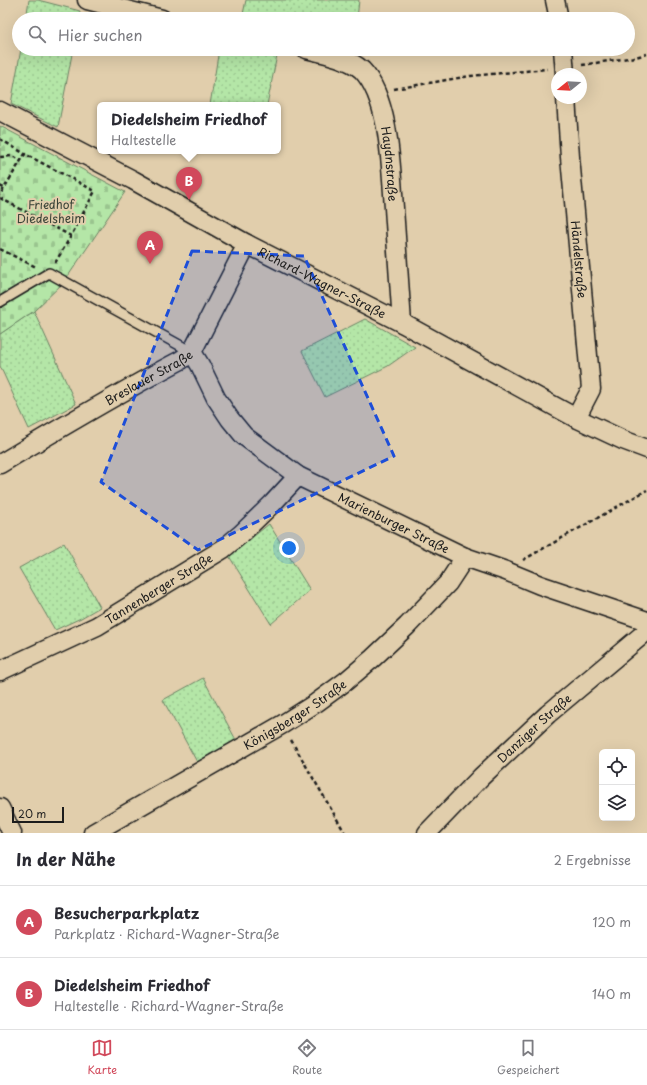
<!DOCTYPE html>
<html lang="de">
<head>
<meta charset="utf-8">
<style>
	body { margin:0; font-family:"Playpen Sans",sans-serif; background:#f7f7f7; color:#2b2b33 }
	.controls { position:absolute; right:12px; bottom:12px; display:grid; overflow:hidden; border-radius:6px; box-shadow:0 4px 16px #0002 }
	.controls button { width:36px; height:36px; display:grid; place-items:center; padding:0; border:0; border-bottom:1px solid #e1e1e2; background:#fff; color:#2b2b33; font:20px sans-serif }
	.compass { position:absolute; left:551px; top:68px; width:36px; height:36px; border-radius:50%; background:#fff; box-shadow:0 4px 16px #0002; rotate:252deg }
	.scale { position:absolute; left:12px; bottom:10px; width:52px; box-sizing:border-box; padding-left:4px; border:2px solid #1c1c1c; border-top:0; font-size:11px; line-height:14px; white-space:nowrap; color:#1c1c1c; -webkit-text-stroke:3px #e1ceac; paint-order:stroke }
	.you { position:absolute; left:289px; top:548px; width:14px; height:14px; margin:-10px; border:3px solid #fff; border-radius:50%; background:#1a73e8; box-shadow:0 0 0 6px #1a73e833 }
	.badge { display:grid; place-items:center; width:26px; height:26px; border-radius:50%; background:#d1495b; color:#fff; font-size:13px; font-weight:700 }
	.pin { position:absolute; translate:-50% -33px; filter:drop-shadow(0 1px 2px #0008) }
	.pin::after { content:''; position:absolute; top:21px; width:14px; height:12px; background:inherit; clip-path:polygon(0 0,100% 0,50% 100%) }
	.popup { position:absolute; left:97px; top:102px; width:184px; height:52px; box-sizing:border-box; display:grid; place-content:center; border-radius:6px; background:#fff; filter:drop-shadow(0 1px 3px #0005); font-size:13px; white-space:nowrap; color:#7c7c81 }
	.popup b { font-size:15px; color:#2b2b33 }
	.popup::after { content:''; position:absolute; left:50%; top:100%; margin-left:-8px; border:8px solid transparent; border-top-color:#fff }
	.list { margin:0; padding:0; list-style:none }
	h2 { display:flex; justify-content:space-between; align-items:center; height:52px; margin:0; padding:0 16px; font-size:17px }
	h2 small { font-size:13px; font-weight:400; color:#7c7c81 }
	.list li { display:grid; grid-template-columns:26px 1fr auto; gap:12px; align-items:center; box-sizing:border-box; height:72px; padding:0 16px; border-top:1px solid #e1e1e2 }
	.list b { display:block; font-size:15px; white-space:nowrap }
	.list p { margin:0; font-size:13px; white-space:nowrap; color:#7c7c81 }
	.list em { font-size:13px; font-style:normal; color:#7c7c81 }
	.icon { flex:none; width:22px; height:22px; fill:none; stroke:currentColor; stroke-width:2; stroke-linecap:round; stroke-linejoin:round }
	.map { position:relative; flex:none; width:647px; height:833px; overflow:hidden }
	.search { position:absolute; background:#fff; box-shadow:0 4px 16px #0002; left:12px; right:12px; top:12px; height:44px; display:flex; align-items:center; gap:10px; box-sizing:border-box; padding:0 14px; border-radius:22px; color:#7c7c81; font-size:15px }
	.sheet { height:196px; background:#fff }
	nav { display:flex; justify-content:space-around; align-items:center; box-sizing:border-box; height:56px; border-top:1px solid #e1e1e2; background:#fff; font-size:11px; color:#7c7c81 }
	nav a { display:grid; justify-items:center; gap:2px }
	nav .on { color:#d1495b }
	.map>svg:first-child { display:block }
	.grass { fill:url(#grass-dots); stroke:#688162 }
	.cemetery { fill:url(#cemetery-stones); stroke:#688162 }
	.lines { fill:none; stroke-linecap:round; stroke-linejoin:round }
	.lane-casing { stroke:#1c1c1c; stroke-width:12 }
	.street-casing { stroke:#1c1c1c; stroke-width:21 }
	.path { stroke:#1c1c1c; stroke-width:2.5; stroke-dasharray:4 3; stroke-linecap:butt }
	.lane { stroke:#e1ceac; stroke-width:9 }
	.street { stroke:#e1ceac; stroke-width:18 }
	.marked { fill:#1d4ed8; fill-opacity:0.2; stroke:#1d4ed8; stroke-width:3; stroke-dasharray:8 5; stroke-linejoin:round }
	.labels { text-anchor:middle; dominant-baseline:central; stroke-width:4; stroke-linejoin:round; paint-order:stroke }
	.street-label { font-size:12px; fill:#1c1c1c; stroke:#e1ceac }
	.park-label { font-size:12px; fill:#3a4438; stroke:#e1ceac }
</style>
</head>
<body>
<div class="map">
<svg width="647" height="833" viewBox="0 0 647 833">
	<defs>
		<pattern id="grass-dots" width="8" height="8" patternUnits="userSpaceOnUse"><rect width="8" height="8" fill="#b4e6a7"/><path d="M2 2h.1M6 6h.1" fill="none" stroke="#9ac58f" stroke-width="1.8" stroke-linecap="round"/></pattern>
		<pattern id="cemetery-stones" width="16" height="16" patternUnits="userSpaceOnUse"><rect width="16" height="16" fill="#b4e6a7"/><path d="M2 7V4a2 2 0 0 1 4 0v3zM10 15v-3a2 2 0 0 1 4 0v3z" fill="#9ac58f"/></pattern>
	</defs>
	<rect width="100%" height="100%" fill="#e1ceac"/>
	<filter id="ink" filterUnits="userSpaceOnUse"><feTurbulence type="fractalNoise" baseFrequency=".025" numOctaves="2"/><feDisplacementMap in="SourceGraphic" scale="8" xChannelSelector="R" yChannelSelector="G"/><feConvolveMatrix kernelMatrix="1 2 1 2 8 2 1 2 1" color-interpolation-filters="sRGB"/></filter>
	<g filter="url(#ink)">
		<g class="grass">
			<polygon points="29,0 38,0 80,11 79,19 26,19"/>
			<polygon points="246,0 359,0 357,19 242,19"/>
			<polygon points="21,49 73,49 58,127 11,104"/>
			<polygon points="219,49 249,49 277,55 267,105 210,105"/>
			<polygon points="34,311 76,404 29,429 0,366 0,334"/>
			<polygon points="365,319 415,347 388,366 325,397 302,351"/>
			<polygon points="269,524 310,590 271,624 229,556"/>
			<polygon points="64,543 100,607 81,618 55,630 19,568"/>
			<polygon points="203,678 236,740 197,762 163,700"/>
		</g>
		<polygon class="cemetery" points="0,126 125,192 64,282 34,311 0,334"/>
		<g class="lines">
			<g class="lane-casing">
				<polyline id="lane" points="0,302 49,273 192,352"/>
			</g>
			<g class="street-casing">
				<g id="street">
					<polyline points="87,0 162,19"/>
					<polyline points="555,0 559,19"/>
					<path id="s1" d="M306,49C323,53 349,58 362,70C390,99 391,169 394,208C397,246 399,285 402,323"/>
					<polyline points="563,49 565,74"/>
					<path id="s2" d="M566,98L570,157L591,389L576,418"/>
					<path id="s3" d="M0,111L133,180L247,244L402,323L576,418L623,440L647,449"/>
					<path id="s4" d="M192,352L200,365L216,398L230,419L244,436L298,476L465,557L506,571L540,585L647,621"/>
					<path id="s5" d="M0,464C60,428 120,392 181,360L192,352L247,244"/>
					<path id="s6" d="M0,671L97,626L223,549L241,534L272,504L298,476"/>
					<polyline points="0,808 12,833"/>
					<path id="s7" d="M93,833L283,724L316,703L346,681L373,658L407,626L448,583L465,557"/>
					<path id="s8" d="M427,833L481,777L548,714L647,631"/>
				</g>
			</g>
			<g class="path">
				<polyline points="582,65 635,57 647,54"/>
				<polyline points="394,89 470,76 547,69"/>
				<polyline points="0,139 25,154 0,195"/>
				<polyline points="0,157 12,156 21,160"/>
				<polyline points="0,186 4,188"/>
				<polyline points="0,198 71,236 95,191 25,154"/>
				<polyline points="0,249 36,267"/>
				<polyline points="55,263 71,236"/>
				<polyline points="523,560 647,490"/>
				<polyline points="291,740 345,833"/>
			</g>
			<use href="#lane" class="lane"/>
			<use href="#street" class="street"/>
		</g>
	</g>
	<path class="marked" d="M192,251L304,256L394,456L198,550L101,482Z"/>
	<g class="labels">
		<g class="street-label">
			<text stroke="none"><textPath href="#s1" startOffset="160">Haydnstraße</textPath></text>
			<text stroke="none"><textPath href="#s2" startOffset="162">Händelstraße</textPath></text>
			<text stroke="none"><textPath href="#s3" startOffset="365">Richard-Wagner-Straße</textPath></text>
			<text stroke="none"><textPath href="#s5" startOffset="172">Breslauer Straße</textPath></text>
			<text stroke="none"><textPath href="#s4" startOffset="273">Marienburger Straße</textPath></text>
			<text stroke="none"><textPath href="#s6" startOffset="179">Tannenberger Straße</textPath></text>
			<text stroke="none"><textPath href="#s7" startOffset="234">Königsberger Straße</textPath></text>
			<text stroke="none"><textPath href="#s8" startOffset="150">Danziger Straße</textPath></text>
		</g>
		<g class="park-label">
			<text x="51" y="204">Friedhof<tspan x="51" dy="14">Diedelsheim</tspan></text>
		</g>
	</g>
</svg>
<div class="controls">
<button><svg class="icon" aria-label="locate" viewBox="0 0 24 24"><circle cx="12" cy="12" r="6"/><path d="M12 2v4M12 18v4M2 12h4M18 12h4"/></svg></button>
<button><svg class="icon" aria-label="layers" viewBox="0 0 24 24"><path d="M12 4l9 5-9 5-9-5zM3 14l9 5 9-5"/></svg></button>
</div>
<svg class="compass" viewBox="-18 -18 36 36"><path d="M0-13l5 13h-10z" fill="#e53935"/><path d="M0 13l5-13h-10z" fill="#7c7c81"/></svg>
<div class="scale">20 m</div>
<div class="you"></div>
<div class="pin badge" style="left:150px;top:264px">A</div>
<div class="pin badge" style="left:189px;top:200px">B</div>
<div class="popup"><b>Diedelsheim Friedhof</b>Haltestelle</div>
<div class="search"><svg class="icon" aria-label="search" viewBox="0 0 24 24"><circle cx="10" cy="10" r="6"/><path d="M15 15l6 6"/></svg>Hier suchen</div>
</div>
<section class="sheet">
<h2>In der Nähe<small>2 Ergebnisse</small></h2>
<ul class="list">
<li><span class="badge">A</span><div><b>Besucherparkplatz</b><p>Parkplatz · Richard-Wagner-Straße</p></div><em>120 m</em></li>
<li><span class="badge">B</span><div><b>Diedelsheim Friedhof</b><p>Haltestelle · Richard-Wagner-Straße</p></div><em>140 m</em></li>
</ul>
</section>
<nav>
<a class="on"><svg class="icon" aria-label="map" viewBox="0 0 24 24"><path d="M3 6l6-2 6 2 6-2v14l-6 2-6-2-6 2zM9 4v14M15 6v14"/></svg>Karte</a>
<a><svg class="icon" aria-label="directions" viewBox="0 0 24 24"><path d="M12 3l9 9-9 9-9-9zM9 14v-3h6M13 9l2 2-2 2"/></svg>Route</a>
<a><svg class="icon" aria-label="saved" viewBox="0 0 24 24"><path d="M7 4h10v16l-5-4-5 4z"/></svg>Gespeichert</a>
</nav>
</body>
</html>
